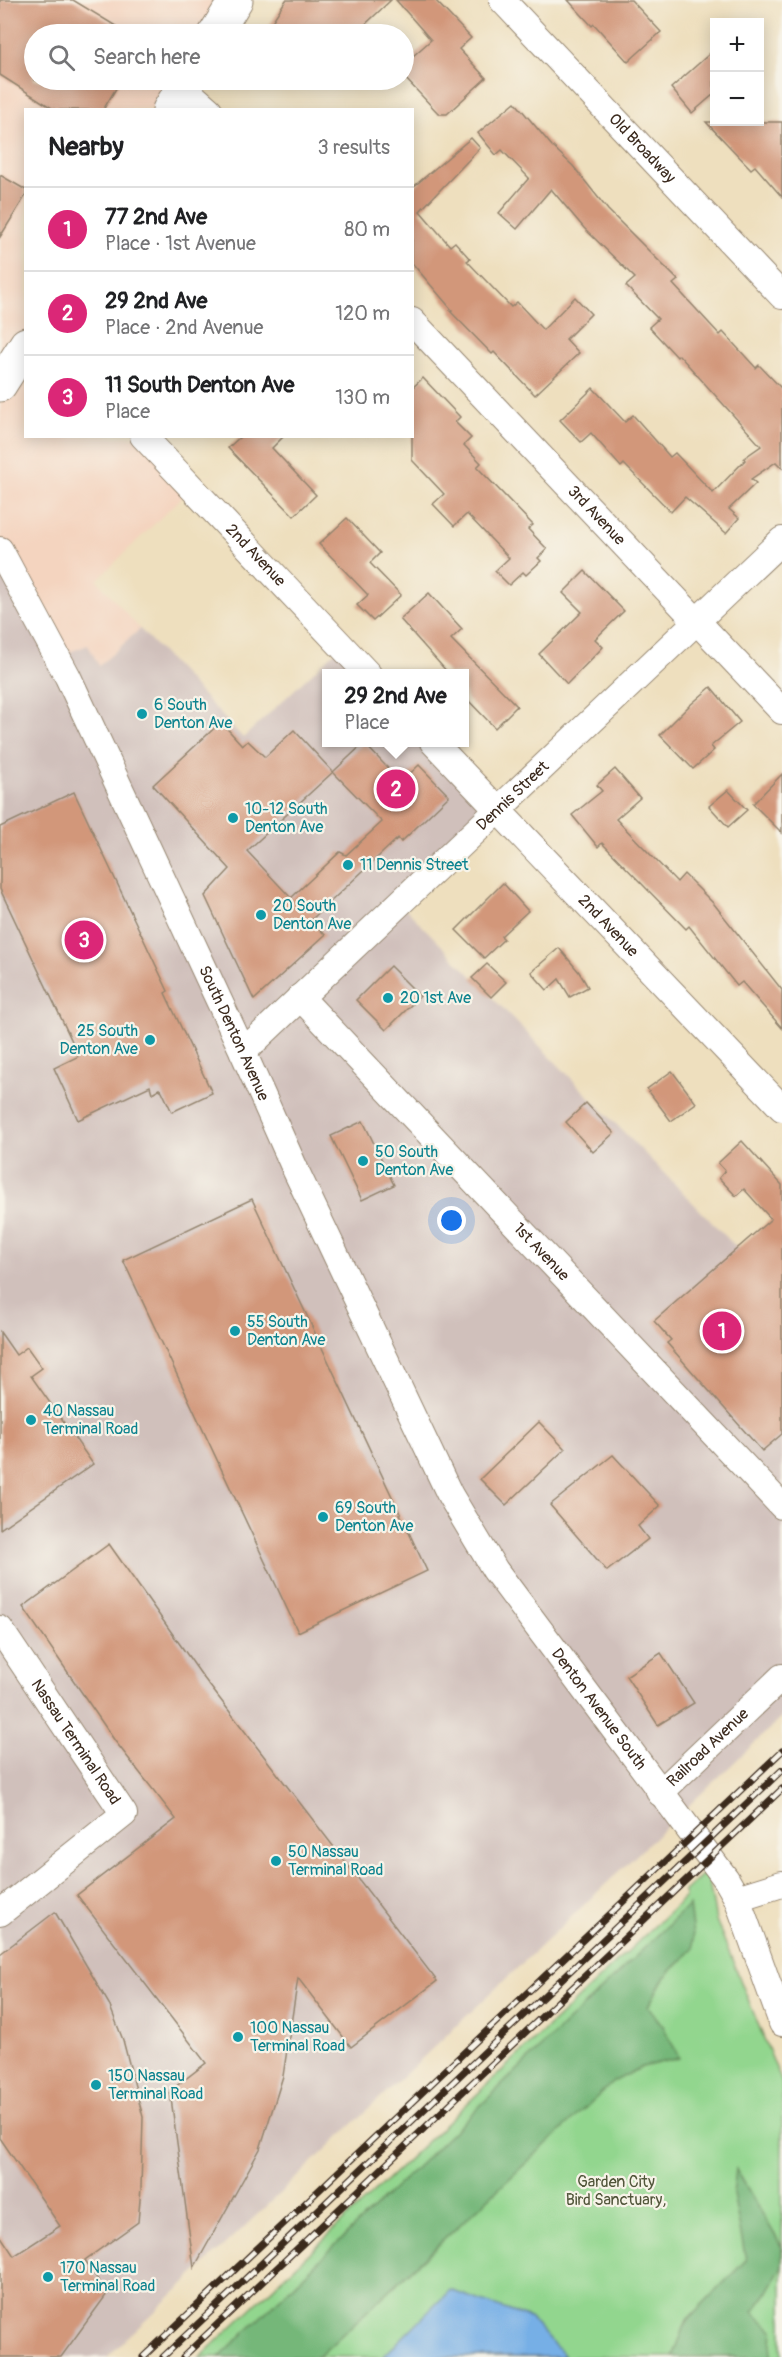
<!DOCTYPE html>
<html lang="en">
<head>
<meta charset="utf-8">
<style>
	body { margin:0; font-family:Pangolin,sans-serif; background:#f6f6f6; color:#202124 }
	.controls { position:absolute; right:18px; top:18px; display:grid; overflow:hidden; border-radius:0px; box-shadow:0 3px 15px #0003 }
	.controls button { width:54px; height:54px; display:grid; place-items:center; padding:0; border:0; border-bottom:2px solid #e0e0e0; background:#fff; color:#202124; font:30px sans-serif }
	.you { position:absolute; left:452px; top:1221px; width:21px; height:21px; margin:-15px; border:4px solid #fff; border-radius:50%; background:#1a73e8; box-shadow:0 0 0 9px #1a73e833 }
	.badge { display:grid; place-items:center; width:39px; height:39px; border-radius:50%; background:#db2777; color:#fff; font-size:20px; font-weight:700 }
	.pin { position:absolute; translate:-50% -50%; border:3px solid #fff; box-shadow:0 2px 6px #0006 }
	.popup { position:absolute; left:322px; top:669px; width:147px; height:78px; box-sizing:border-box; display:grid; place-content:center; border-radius:0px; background:#fff; filter:drop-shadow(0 2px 4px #0005); font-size:20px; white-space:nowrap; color:#757577 }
	.popup b { font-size:22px; color:#202124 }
	.popup::after { content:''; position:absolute; left:50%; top:100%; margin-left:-12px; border:12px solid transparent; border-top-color:#fff }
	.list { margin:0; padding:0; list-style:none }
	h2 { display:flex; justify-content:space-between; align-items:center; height:78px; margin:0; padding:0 24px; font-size:26px }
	h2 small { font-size:20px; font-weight:400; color:#757577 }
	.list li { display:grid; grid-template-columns:39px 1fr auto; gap:18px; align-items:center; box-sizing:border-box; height:84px; padding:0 24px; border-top:2px solid #e0e0e0 }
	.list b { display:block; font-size:22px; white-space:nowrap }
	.list p { margin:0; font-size:20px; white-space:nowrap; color:#757577 }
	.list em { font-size:20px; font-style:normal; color:#757577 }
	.icon { flex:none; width:33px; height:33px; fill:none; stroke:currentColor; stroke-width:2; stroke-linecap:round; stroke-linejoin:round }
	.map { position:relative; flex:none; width:782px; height:2357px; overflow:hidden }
	.search { position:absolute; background:#fff; box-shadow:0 3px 15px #0003; left:24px; top:24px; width:390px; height:66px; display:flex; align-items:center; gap:15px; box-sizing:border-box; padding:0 21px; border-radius:33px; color:#757577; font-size:22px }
	.panel { position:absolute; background:#fff; box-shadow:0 3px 15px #0003; left:24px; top:108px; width:390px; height:330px; border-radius:0px }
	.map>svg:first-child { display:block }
	.built { fill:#f4d4bf }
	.industrial { fill:#d0c0bb }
	.green { fill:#92d68e; stroke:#668056; stroke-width:1.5 }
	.forest { fill:#75b779; stroke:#58704c; stroke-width:1.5 }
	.water { fill:#76afe6; stroke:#586c82; stroke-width:1.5 }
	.building { fill:#d2977a; fill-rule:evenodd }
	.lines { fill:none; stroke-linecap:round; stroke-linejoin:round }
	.minor-casing { stroke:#94846e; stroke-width:28 }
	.major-casing { stroke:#94846e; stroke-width:35 }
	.minor { stroke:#fff; stroke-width:26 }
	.major { stroke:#fff; stroke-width:33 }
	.rail-casing { stroke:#3b2a1e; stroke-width:7 }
	.rail { stroke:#f7f3e8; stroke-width:4.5; stroke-dasharray:14; stroke-linecap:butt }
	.culture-dot { fill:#0f9aa8; stroke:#f7f3e8; stroke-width:2 }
	.labels { text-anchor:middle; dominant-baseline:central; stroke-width:4.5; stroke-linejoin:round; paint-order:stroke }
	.street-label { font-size:16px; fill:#3b2a1e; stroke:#f7f3e8 }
	.culture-label { font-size:16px; fill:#0d838f; stroke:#f7f3e8; text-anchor:start }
	.park-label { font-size:16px; fill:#51553a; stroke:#f7f3e8 }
</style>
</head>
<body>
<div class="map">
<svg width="782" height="2357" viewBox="0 0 782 2357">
	<rect width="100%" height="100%" fill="#f7f3e8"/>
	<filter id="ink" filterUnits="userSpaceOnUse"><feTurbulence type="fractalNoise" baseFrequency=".0167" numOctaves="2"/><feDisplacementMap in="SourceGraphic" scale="12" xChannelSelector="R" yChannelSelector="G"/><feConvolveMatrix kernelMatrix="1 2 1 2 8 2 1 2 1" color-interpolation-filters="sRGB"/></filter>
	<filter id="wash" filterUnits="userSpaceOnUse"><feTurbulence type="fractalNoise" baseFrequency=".008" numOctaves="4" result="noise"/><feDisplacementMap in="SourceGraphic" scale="24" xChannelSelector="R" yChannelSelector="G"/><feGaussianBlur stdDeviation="1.35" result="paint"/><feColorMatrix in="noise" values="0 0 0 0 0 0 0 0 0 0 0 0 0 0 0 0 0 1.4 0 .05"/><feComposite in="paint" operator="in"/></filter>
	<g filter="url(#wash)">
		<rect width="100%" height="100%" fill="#eedfbe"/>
		<polygon class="built" points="0,0 242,0 220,34 34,34 34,80 192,80 202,109 26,110 26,436 139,437 189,490 97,580 140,629 99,666 59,656 0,548"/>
		<polygon class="industrial" points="0,548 59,656 88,645 99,666 140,629 243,738 340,647 365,673 327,674 327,742 430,743 495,811 399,902 742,1253 782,1217 782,1717 107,2357 0,2357"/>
		<polygon class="green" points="707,1871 716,1920 782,2083 782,2357 200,2357 685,1897 684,1891"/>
		<g class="forest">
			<polygon points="689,1905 693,1935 693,1949 664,1978 648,2007 663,2026 679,2058 642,2067 613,2082 318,2357 219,2357"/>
			<polygon points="736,2169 782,2247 782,2266 766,2295 753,2312 773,2330 771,2357 673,2357 687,2320 746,2260 733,2194"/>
		</g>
		<polygon class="water" points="450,2290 530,2318 565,2357 383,2357"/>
		<g id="blocks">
			<g class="building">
				<polygon points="0,0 73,0 129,34 34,34 34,80 121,80 103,110 55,110 0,75"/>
				<polygon points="286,0 391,0 355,34 264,34"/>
				<polygon points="396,0 435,0 471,38 459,49 486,78 447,114 439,114 404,77 404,64 431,40"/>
				<polygon points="568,0 631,0 661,32 628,62 594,24 592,26"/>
				<polygon points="714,50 714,94 692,113 671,88"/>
				<polygon points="515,102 552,146 573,166 608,210 678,280 673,284 720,335 723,332 756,368 759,365 782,389 782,468 776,462 751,479 756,483 729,509 739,518 726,533 685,497 671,512 624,464 621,467 591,433 581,442 560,420 593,388 625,422 633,415 670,457 675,453 713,493 745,460 744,458 761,446 679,355 677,357 649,327 658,319 626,286 635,278 584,228 551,189 517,229 499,213 529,178 502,150 496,155 478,133"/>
				<polygon points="706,122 782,122 782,197 755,166 751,169"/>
				<polygon points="471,138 480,148 420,211 450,246 455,242 470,259 467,261 511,307 517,302 543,330 575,297 591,314 566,339 579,353 535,395 494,352 492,354 450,311 452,310 412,263 412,188"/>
				<polygon points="0,175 26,190 26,195 0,237"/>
				<polygon points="423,378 460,417 455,422 471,438 464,445 481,463 477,467 533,525 528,529 547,549 538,558 541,561 526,575 523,572 509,585 495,571 509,558 467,514 454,526 433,504 444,494 412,460 412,388"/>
				<polygon points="241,436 284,436 272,448 316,495 294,516 228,448"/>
				<polygon points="347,518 380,553 370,563 401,595 373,621 357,605 368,595 319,544"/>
				<polygon points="585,571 624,611 595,639 603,647 567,684 539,654 582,612 563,593"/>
				<polygon points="429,593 462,629 451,639 517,706 495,728 465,697 465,674 449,674 400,619"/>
				<polygon points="711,687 740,722 711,746 714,750 693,769 660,735 689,706"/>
				<path d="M221,722L242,745L248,741L265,757L294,730L333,772L364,743L401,782L419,765L449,796L401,842L398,838L311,920L325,935L254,1000L205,896L230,869L153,785ZM333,772L382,822L346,855L340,852L291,898L247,851Z"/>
				<polygon points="615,769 640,798 616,819 677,882 684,874 714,904 782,990 782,1028 742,982 737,986 689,926 686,929 602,843 598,847 572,815 602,791 597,785"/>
				<polygon points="782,774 782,833 753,804"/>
				<polygon points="728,790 747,810 728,827 709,806"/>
				<polygon points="74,792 168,991 165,993 212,1093 172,1112 162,1091 159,1089 152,1093 150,1086 78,1120 54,1068 79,1056 0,889 0,827"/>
				<polygon points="503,883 528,911 501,936 504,939 484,958 456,930"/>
				<polygon points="559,948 579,972 588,987 570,997 559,979 547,990 531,972"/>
				<polygon points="487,964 506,982 491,997 472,978"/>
				<polygon points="390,966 420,996 386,1030 356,1000"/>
				<polygon points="672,1071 696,1103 671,1121 647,1089"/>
				<polygon points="586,1103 614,1133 593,1152 566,1122"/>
				<polygon points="363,1121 394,1185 362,1200 331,1136"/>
				<polygon points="742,1141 782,1185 782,1434 762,1451 667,1343 671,1340 654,1321 771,1219 744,1189 736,1196 719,1178 725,1171 718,1163"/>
				<polygon points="252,1199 427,1571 298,1632 123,1260"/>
				<polygon points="0,1332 16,1355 27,1347 42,1368 31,1376 93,1464 0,1529"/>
				<polygon points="539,1422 565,1449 506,1505 480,1479"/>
				<polygon points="613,1455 660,1506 638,1526 648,1539 607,1571 550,1505"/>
				<polygon points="109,1544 203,1677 437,1981 351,2047 298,1978 283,2076 260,2149 194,2268 170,2091 206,2063 77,1895 176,1819 115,1741 23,1607"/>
				<polygon points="661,1653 694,1703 658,1725 626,1676"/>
				<polygon points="55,1912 109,2004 123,2040 143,2117 141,2188 138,2222 85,2260 107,2294 61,2357 0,2357 0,2235 14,2256 60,2226 0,2138 0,1954"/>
			</g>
		</g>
	</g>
	<g filter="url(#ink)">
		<use href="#blocks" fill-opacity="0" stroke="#94846e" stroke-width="1.5"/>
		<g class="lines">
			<g class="minor-casing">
				<g id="minor">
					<path id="s1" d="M502,0L782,296"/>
					<polyline points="183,87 209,110"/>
					<path id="s2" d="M412,321L782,711"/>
					<path id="s3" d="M143,436L368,674"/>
					<path id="s4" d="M0,550L68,677L243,1052L296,1171L450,1495L495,1570L726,1879L737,1898L782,2023"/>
					<path id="s5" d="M433,742L782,1108"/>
					<path id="s6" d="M300,997L782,1506"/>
					<path id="s7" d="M243,1052L782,540"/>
					<path id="s8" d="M0,1629L124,1814L0,1913"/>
					<path id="s9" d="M660,1793L782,1677"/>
					<polyline points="737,1898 782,1884"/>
				</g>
			</g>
			<g class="major-casing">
				<g id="major">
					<polyline points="215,34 236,0"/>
					<polyline points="169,110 187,80"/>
					<polyline points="0,385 26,344"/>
				</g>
			</g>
			<use href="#minor" class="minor"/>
			<use href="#major" class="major"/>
			<g class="rail-casing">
				<g id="rail">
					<polyline points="143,2357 782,1751"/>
					<polyline points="163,2357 782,1770"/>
					<polyline points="183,2357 782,1789"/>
				</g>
			</g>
			<use href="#rail" class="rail"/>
		</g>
	</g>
	<g class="culture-dot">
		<circle cx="142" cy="714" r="6"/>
		<circle cx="233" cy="818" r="6"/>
		<circle cx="348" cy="865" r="6"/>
		<circle cx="261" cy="915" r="6"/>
		<circle cx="388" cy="998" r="6"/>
		<circle cx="150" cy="1040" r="6"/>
		<circle cx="363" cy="1161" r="6"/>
		<circle cx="235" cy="1331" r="6"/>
		<circle cx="31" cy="1420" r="6"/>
		<circle cx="323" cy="1517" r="6"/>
		<circle cx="276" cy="1861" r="6"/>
		<circle cx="238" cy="2037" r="6"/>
		<circle cx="96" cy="2085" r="6"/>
		<circle cx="48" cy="2277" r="6"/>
	</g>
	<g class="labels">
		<g class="street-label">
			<text stroke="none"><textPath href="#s1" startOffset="204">Old Broadway</textPath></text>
			<text stroke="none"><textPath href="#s2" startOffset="268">3rd Avenue</textPath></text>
			<text stroke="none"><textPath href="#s3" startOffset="164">2nd Avenue</textPath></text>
			<text stroke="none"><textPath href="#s7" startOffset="372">Dennis Street</textPath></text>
			<text stroke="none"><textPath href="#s5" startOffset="254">2nd Avenue</textPath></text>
			<text stroke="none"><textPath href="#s4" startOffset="537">South Denton Avenue</textPath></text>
			<text stroke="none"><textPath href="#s6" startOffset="351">1st Avenue</textPath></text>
			<text stroke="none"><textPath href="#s4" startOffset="1308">Denton Avenue South</textPath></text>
			<text stroke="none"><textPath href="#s8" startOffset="136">Nassau Terminal Road</textPath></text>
			<text stroke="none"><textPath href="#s9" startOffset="66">Railroad Avenue</textPath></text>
		</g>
		<g class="culture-label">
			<text x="154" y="705">6 South<tspan x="154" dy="18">Denton Ave</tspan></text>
			<text x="245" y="809">10-12 South<tspan x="245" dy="18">Denton Ave</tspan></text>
			<text x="360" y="865">11 Dennis Street</text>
			<text x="273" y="906">20 South<tspan x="273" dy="18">Denton Ave</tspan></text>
			<text x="400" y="998">20 1st Ave</text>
			<text x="138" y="1031" text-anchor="end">25 South<tspan x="138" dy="18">Denton Ave</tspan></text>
			<text x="375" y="1152">50 South<tspan x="375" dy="18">Denton Ave</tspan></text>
			<text x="247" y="1322">55 South<tspan x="247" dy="18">Denton Ave</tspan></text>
			<text x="43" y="1411">40 Nassau<tspan x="43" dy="18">Terminal Road</tspan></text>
			<text x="335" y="1508">69 South<tspan x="335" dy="18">Denton Ave</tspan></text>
			<text x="288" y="1852">50 Nassau<tspan x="288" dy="18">Terminal Road</tspan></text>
			<text x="250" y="2028">100 Nassau<tspan x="250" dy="18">Terminal Road</tspan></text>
			<text x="108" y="2076">150 Nassau<tspan x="108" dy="18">Terminal Road</tspan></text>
			<text x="60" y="2268">170 Nassau<tspan x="60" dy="18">Terminal Road</tspan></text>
		</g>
		<g class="park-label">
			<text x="616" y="2182">Garden City<tspan x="616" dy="18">Bird Sanctuary,</tspan></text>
		</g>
	</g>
</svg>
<div class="controls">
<button>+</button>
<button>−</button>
</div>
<div class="you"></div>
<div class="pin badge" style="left:722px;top:1331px">1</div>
<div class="pin badge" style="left:396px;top:789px">2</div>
<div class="popup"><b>29 2nd Ave</b>Place</div>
<div class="pin badge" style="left:84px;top:940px">3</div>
<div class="search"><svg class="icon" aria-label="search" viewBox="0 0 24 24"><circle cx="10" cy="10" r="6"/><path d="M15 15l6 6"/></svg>Search here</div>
<section class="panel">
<h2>Nearby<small>3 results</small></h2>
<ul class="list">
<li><span class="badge">1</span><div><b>77 2nd Ave</b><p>Place · 1st Avenue</p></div><em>80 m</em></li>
<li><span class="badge">2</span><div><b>29 2nd Ave</b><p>Place · 2nd Avenue</p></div><em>120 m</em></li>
<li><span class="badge">3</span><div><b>11 South Denton Ave</b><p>Place</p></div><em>130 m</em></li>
</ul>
</section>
</div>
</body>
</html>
